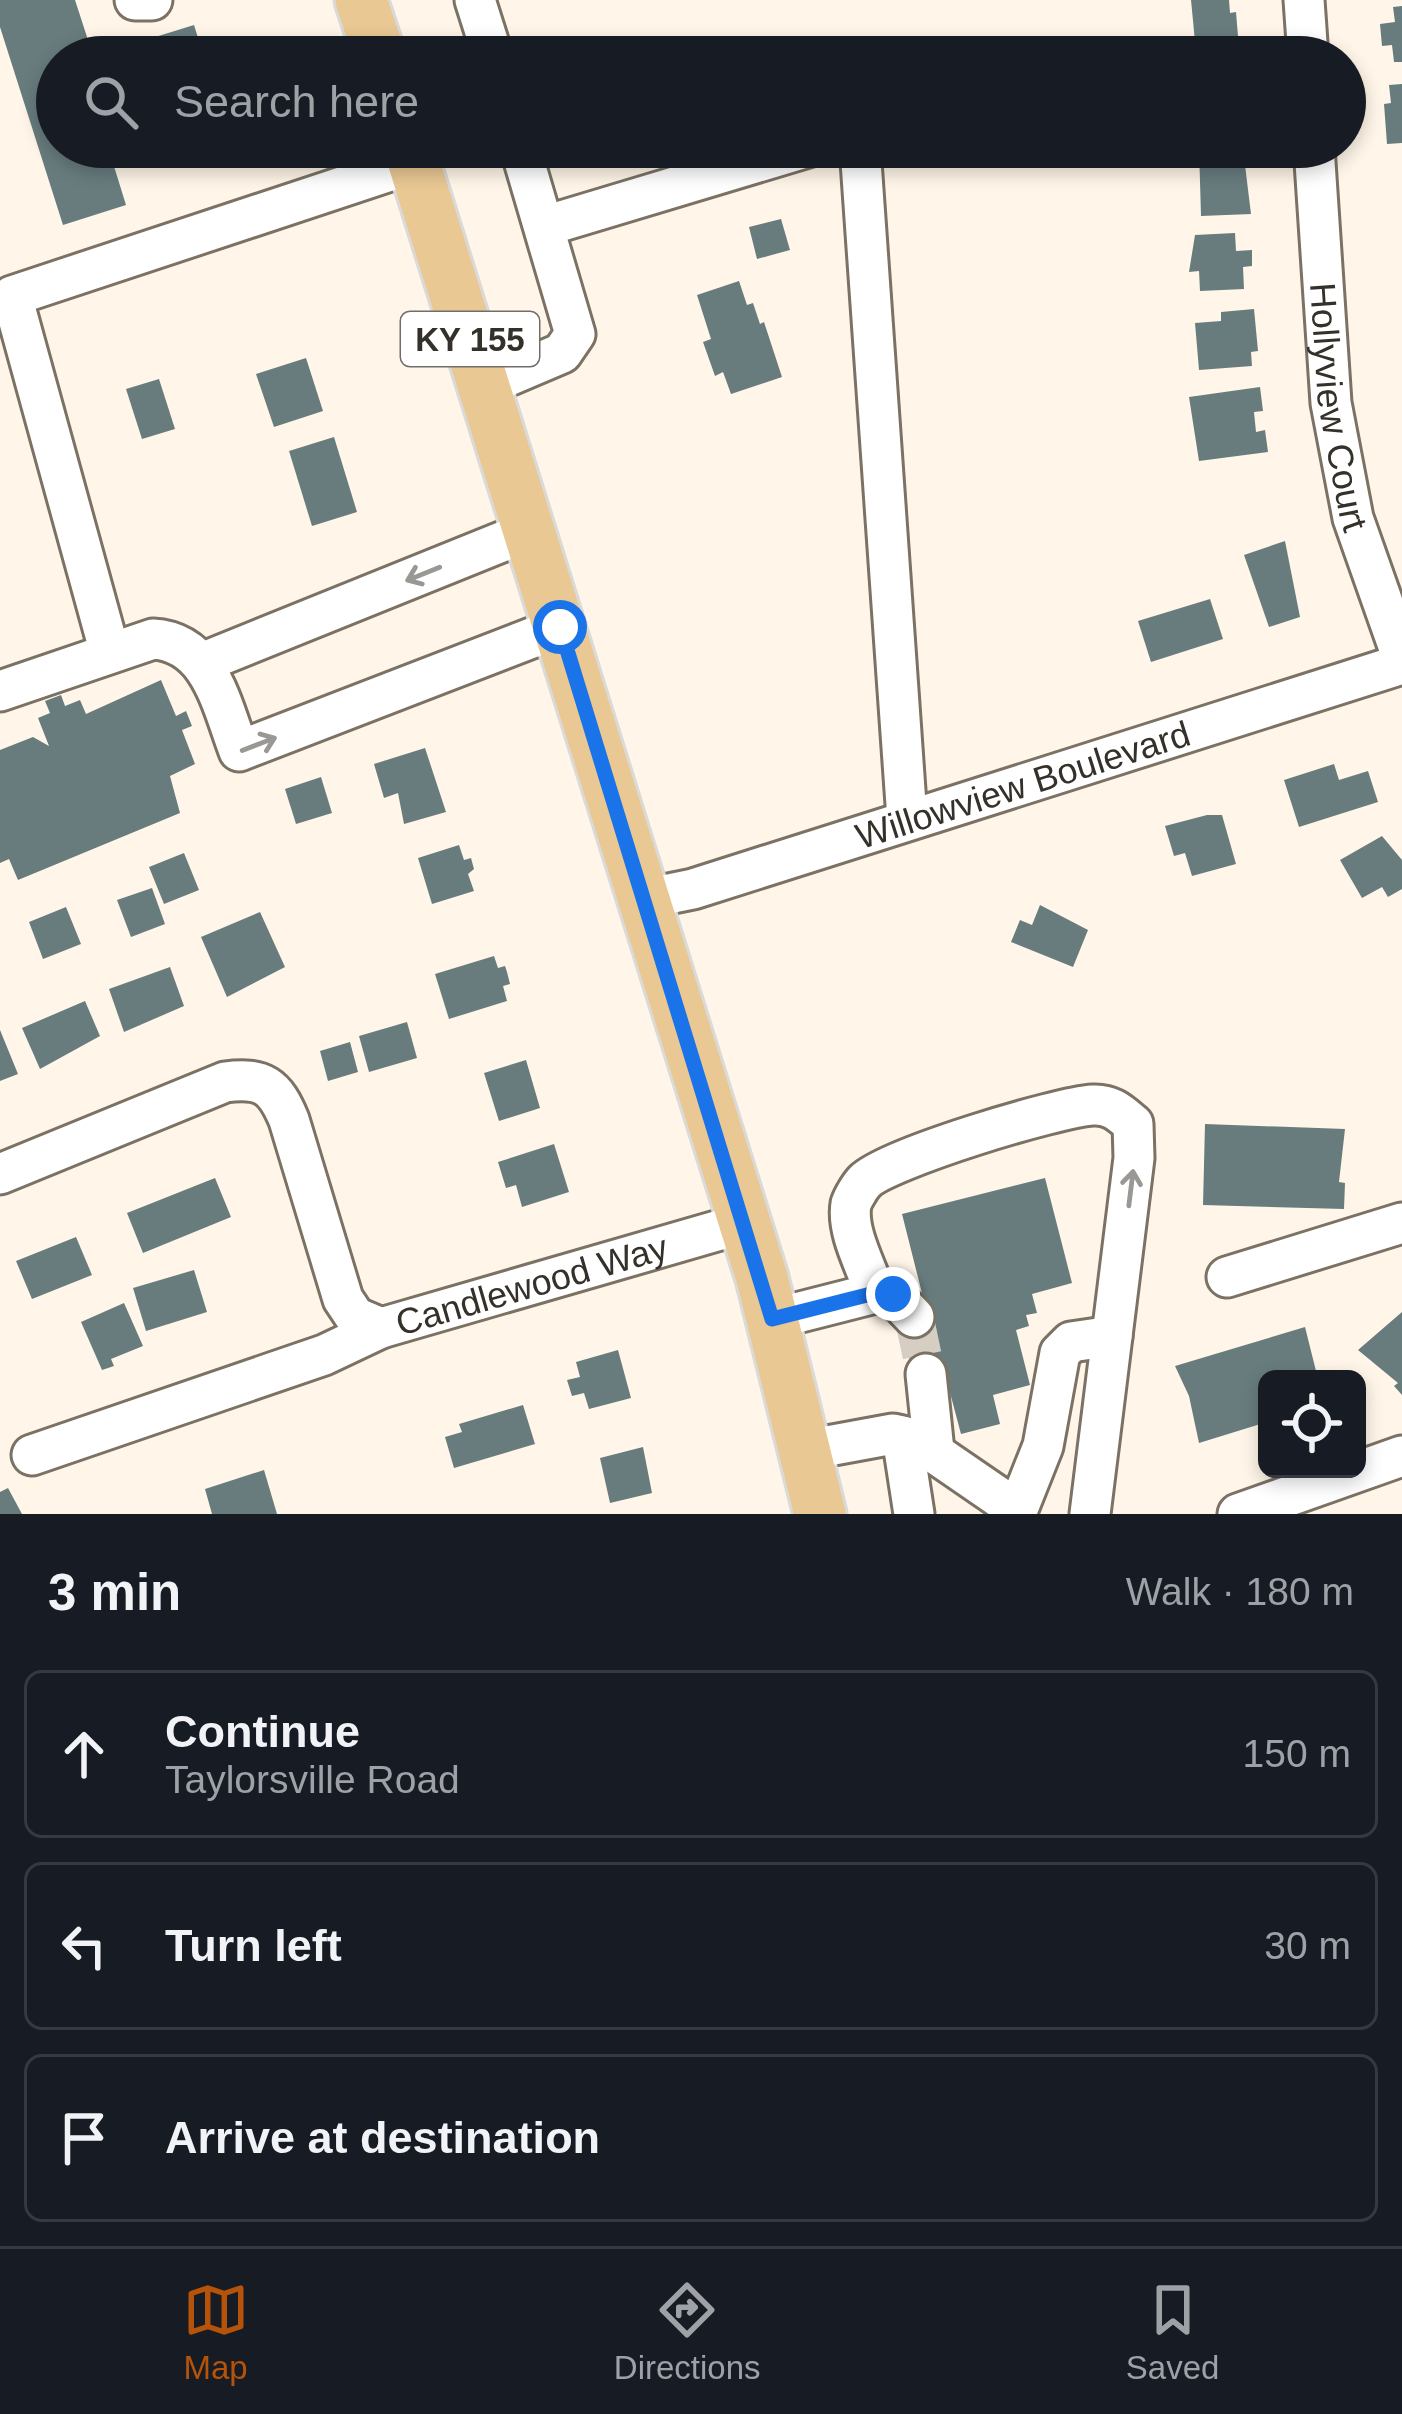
<!DOCTYPE html>
<html lang="en">
<head>
<meta charset="utf-8">
<style>
	body { margin:0; font-family:Helvetica,sans-serif; background:#20242c; color:#f1f3f6 }
	.controls { position:absolute; right:36px; bottom:36px; display:grid; overflow:hidden; border-radius:18px; box-shadow:0 6px 18px #0003 }
	.controls button { width:108px; height:108px; display:grid; place-items:center; padding:0; border:0; border-bottom:3px solid #363941; background:#171b24; color:#f1f3f6; font:60px sans-serif }
	.stop { position:absolute; width:36px; height:36px; margin:-27px; border:9px solid #1a73e8; border-radius:50%; background:#fff }
	.stop.end { background:#1a73e8; border-color:#fff; box-shadow:0 3px 12px #0008 }
	.list { margin:0; padding:0; list-style:none }
	h2 { display:flex; justify-content:space-between; align-items:center; height:156px; margin:0; padding:0 48px; font-size:51px }
	h2 small { font-size:39px; font-weight:400; color:#9ea1a6 }
	.list li { display:grid; grid-template-columns:78px 1fr auto; gap:36px; align-items:center; box-sizing:border-box; height:168px; margin:0 24px 24px; padding:0 24px; border:3px solid #363941; border-radius:18px }
	.list b { display:block; font-size:45px; white-space:nowrap }
	.list p { margin:0; font-size:39px; white-space:nowrap; color:#9ea1a6 }
	.list em { font-size:39px; font-style:normal; color:#9ea1a6 }
	.icon { flex:none; width:66px; height:66px; fill:none; stroke:currentColor; stroke-width:2; stroke-linecap:round; stroke-linejoin:round }
	.map { position:relative; flex:none; width:1402px; height:1514px; overflow:hidden }
	.search { position:absolute; background:#171b24; box-shadow:0 6px 18px #0003; left:36px; right:36px; top:36px; height:132px; display:flex; align-items:center; gap:30px; box-sizing:border-box; padding:0 42px; border-radius:66px; color:#9ea1a6; font-size:45px }
	.sheet { height:732px; background:#171b24 }
	nav { display:flex; justify-content:space-around; align-items:center; box-sizing:border-box; height:168px; border-top:3px solid #363941; background:#171b24; font-size:33px; color:#9ea1a6 }
	nav a { display:grid; justify-items:center; gap:6px }
	nav .on { color:#b45309 }
	.map>svg:first-child { display:block }
	.building { fill:#687c7e }
	.lines { fill:none; stroke-linecap:round; stroke-linejoin:round }
	.minor-tunnel { stroke:#d6cec3; stroke-width:39; stroke-dasharray:39 20; stroke-linecap:butt }
	.minor-casing { stroke:#7b7264; stroke-width:45 }
	.major-casing { stroke:#dadad9; stroke-width:57 }
	.minor { stroke:#fff; stroke-width:39 }
	.major { stroke:#e9c893; stroke-width:51 }
	.oneway { stroke:#9a9894 }
	.route { stroke:#1a73e8; stroke-width:15 }
	.labels { text-anchor:middle; dominant-baseline:central; stroke-width:12; stroke-linejoin:round; paint-order:stroke }
	.shield { fill:#fff; stroke:#716e6a; stroke-width:3 }
	.shield-label { font-size:33px; font-weight:bold; fill:#34302a }
	.street-label { font-size:36px; fill:#34302a; stroke:#fff }
</style>
</head>
<body>
<div class="map">
<svg width="1402" height="1514" viewBox="0 0 1402 1514">
	<rect width="100%" height="100%" fill="#fff6e9"/>
	<g class="building">
		<polygon points="0,0 75,0 88,40 78,43 82,57 57,57 57,147 108,147 126,205 63,225 0,27"/>
		<polygon points="1191,0 1229,0 1230,13 1236,12 1239,48 1196,52"/>
		<polygon points="1402,6 1402,62 1394,62 1392,45 1382,46 1380,24 1395,22 1393,7"/>
		<polygon points="194,25 204,57 134,57 143,53 139,42"/>
		<polygon points="1402,84 1402,143 1387,144 1384,104 1391,103 1389,85"/>
		<polygon points="1235,147 1236,165 1245,165 1251,214 1201,216 1199,148"/>
		<polygon points="781,219 790,250 757,259 749,227"/>
		<polygon points="1235,233 1236,251 1252,250 1252,266 1243,267 1244,289 1200,291 1199,271 1189,272 1195,235"/>
		<polygon points="739,281 747,305 753,303 760,324 764,322 782,377 731,394 723,372 715,376 703,342 711,339 697,295"/>
		<polygon points="1254,309 1258,351 1251,352 1252,366 1199,370 1195,323 1221,321 1221,312"/>
		<polygon points="306,358 323,411 274,427 256,374"/>
		<polygon points="159,379 175,429 142,439 126,389"/>
		<polygon points="1260,387 1263,411 1254,412 1256,432 1265,430 1268,452 1199,461 1189,397"/>
		<polygon points="334,437 357,512 312,526 289,451"/>
		<polygon points="1285,541 1300,617 1269,627 1244,555"/>
		<polygon points="1210,599 1223,639 1151,662 1138,621"/>
		<polygon points="161,680 176,716 186,711 192,726 182,730 195,764 170,776 180,813 18,880 9,859 0,863 0,750 33,737 49,746 38,718 50,713 45,701 61,695 65,706 80,700 86,714"/>
		<polygon points="425,748 446,812 404,824 398,793 384,798 374,764"/>
		<polygon points="1334,764 1339,780 1368,771 1378,802 1299,827 1284,780"/>
		<polygon points="321,777 332,813 296,824 285,789"/>
		<polygon points="1207,815 1222,815 1236,864 1192,876 1185,853 1174,856 1165,826"/>
		<polygon points="1382,836 1402,860 1402,889 1388,897 1382,887 1362,898 1340,860"/>
		<polygon points="459,845 464,860 471,858 474,869 468,874 474,891 432,904 418,858"/>
		<polygon points="184,853 199,890 164,904 149,867"/>
		<polygon points="152,888 165,924 131,937 117,900"/>
		<polygon points="1040,905 1088,930 1073,967 1011,942 1020,920 1032,925"/>
		<polygon points="66,907 81,944 43,959 29,922"/>
		<polygon points="260,912 285,967 227,997 201,937"/>
		<polygon points="494,956 498,968 505,966 507,972 510,984 503,986 507,1001 449,1019 435,974"/>
		<polygon points="170,967 184,1006 124,1032 109,989"/>
		<polygon points="85,1001 100,1036 40,1069 22,1028"/>
		<polygon points="407,1022 417,1058 369,1072 359,1036"/>
		<polygon points="0,1030 18,1074 0,1081"/>
		<polygon points="350,1042 358,1072 328,1081 320,1051"/>
		<polygon points="526,1060 540,1108 499,1121 484,1073"/>
		<polygon points="1205,1124 1345,1129 1339,1182 1345,1183 1344,1209 1203,1205"/>
		<polygon points="554,1144 569,1192 522,1207 516,1185 506,1188 498,1162"/>
		<polygon points="215,1178 231,1217 143,1253 127,1213"/>
		<polygon points="1045,1178 1072,1283 1032,1294 1037,1313 1026,1315 1029,1326 1016,1330 1030,1385 993,1395 1000,1424 961,1434 944,1370 914,1377 900,1320 927,1313 902,1214"/>
		<polygon points="76,1237 92,1275 32,1299 16,1261"/>
		<polygon points="194,1270 207,1312 146,1331 133,1288"/>
		<polygon points="124,1303 143,1346 111,1359 114,1366 102,1370 81,1322"/>
		<polygon points="1402,1312 1402,1395 1394,1386 1398,1383 1358,1350"/>
		<polygon points="1305,1327 1318,1379 1267,1379 1267,1422 1199,1443 1189,1396 1175,1366"/>
		<polygon points="618,1350 631,1398 589,1409 584,1393 572,1396 567,1380 580,1377 576,1362"/>
		<polygon points="523,1405 535,1444 454,1468 445,1437 462,1432 459,1424"/>
		<polygon points="643,1447 652,1493 610,1503 600,1458"/>
		<polygon points="264,1470 277,1514 212,1514 205,1489"/>
		<polygon points="8,1488 22,1514 0,1514 0,1492"/>
	</g>
	<g class="lines">
		<polyline class="minor-tunnel" points="914,1317 926,1374"/>
		<g class="minor-casing">
			<g id="minor">
				<polyline points="135,0 152,0"/>
				<polyline points="475,0 493,57"/>
				<polyline points="1304,0 1308,57"/>
				<polyline points="860,147 907,819"/>
				<path id="s1" d="M1314,147L1331,403L1353,518L1402,657"/>
				<polyline points="545,226 808,147"/>
				<polyline points="485,386 562,353 575,334 520,147"/>
				<polyline points="110,653 12,296 414,163"/>
				<polyline points="204,662 531,530"/>
				<path d="M0,691L153,639C211,642 222,707 239,751L560,627"/>
				<path id="s2" d="M644,899L693,889L1402,664"/>
				<path id="s3" d="M0,1174L225,1082C263,1077 275,1086 289,1120L343,1299L355,1317L381,1328L744,1223"/>
				<polyline points="1227,1277 1402,1223"/>
				<path d="M875,1293C867,1268 846,1232 851,1204C853,1198 860,1186 865,1181C889,1158 1057,1107 1093,1105C1111,1104 1120,1113 1133,1124L1134,1158L1090,1514"/>
				<polyline points="773,1319 875,1293 893,1295 914,1317"/>
				<polyline points="926,1374 934,1451"/>
				<polyline points="902,1436 914,1514"/>
				<polyline points="806,1450 893,1434 914,1439 1016,1509"/>
				<polyline points="32,1455 324,1355 381,1328"/>
				<polyline points="1016,1514 1043,1446 1060,1353 1071,1342 1112,1336"/>
				<polyline points="1238,1514 1402,1456"/>
			</g>
		</g>
		<g class="major-casing">
			<g id="major">
				<polyline points="361,0 380,57"/>
				<polyline points="409,147 762,1278 820,1514"/>
			</g>
		</g>
		<use href="#minor" class="minor"/>
		<use href="#major" class="major"/>
	</g>
	<defs><path id="oneway-shaft" d="M-6 0H5M1.5-3L5.5 0L1.5 3" fill="none" stroke-width="1.6" stroke-linecap="round" stroke-linejoin="round" transform="scale(3)"/></defs>
	<g class="oneway">
		<use href="#oneway-shaft" transform="translate(423 574) rotate(158)"/>
		<use href="#oneway-shaft" transform="translate(259 744) rotate(-21)"/>
		<use href="#oneway-shaft" transform="translate(1131 1188) rotate(-83)"/>
	</g>
	<g class="lines">
		<polyline class="route" points="560,627 772,1319 875,1293 893,1294"/>
	</g>
	<g class="labels">
		<rect class="shield" x="401" y="312" width="138" height="54" rx="9"/>
		<g class="shield-label">
			<text x="470" y="339">KY 155</text>
		</g>
		<g class="street-label">
			<text stroke="none"><textPath href="#s1" startOffset="261">Hollyview Court</textPath></text>
			<text stroke="none"><textPath href="#s2" startOffset="396">Willowview Boulevard</textPath></text>
			<text stroke="none"><textPath href="#s3" startOffset="720">Candlewood Way</textPath></text>
		</g>
	</g>
</svg>
<div class="controls">
<button><svg class="icon" aria-label="locate" viewBox="0 0 24 24"><circle cx="12" cy="12" r="6"/><path d="M12 2v4M12 18v4M2 12h4M18 12h4"/></svg></button>
</div>
<div class="stop" style="left:560px;top:627px"></div>
<div class="stop end" style="left:893px;top:1294px"></div>
<div class="search"><svg class="icon" aria-label="search" viewBox="0 0 24 24"><circle cx="10" cy="10" r="6"/><path d="M15 15l6 6"/></svg>Search here</div>
</div>
<section class="sheet">
<h2>3 min<small>Walk · 180 m</small></h2>
<ul class="list">
<li><svg class="icon" aria-label="ahead" viewBox="0 0 24 24"><path d="M12 20V5M6 11l6-6 6 6"/></svg><div><b>Continue</b><p>Taylorsville Road</p></div><em>150 m</em></li>
<li><svg class="icon" aria-label="left" viewBox="0 0 24 24"><path d="M17 20v-9H6M10 6l-5 5 5 5"/></svg><div><b>Turn left</b></div><em>30 m</em></li>
<li><svg class="icon" aria-label="arrive" viewBox="0 0 24 24"><path d="M6 21V4h12l-3 4 3 4H6"/></svg><div><b>Arrive at destination</b></div></li>
</ul>
</section>
<nav>
<a class="on"><svg class="icon" aria-label="map" viewBox="0 0 24 24"><path d="M3 6l6-2 6 2 6-2v14l-6 2-6-2-6 2zM9 4v14M15 6v14"/></svg>Map</a>
<a><svg class="icon" aria-label="directions" viewBox="0 0 24 24"><path d="M12 3l9 9-9 9-9-9zM9 14v-3h6M13 9l2 2-2 2"/></svg>Directions</a>
<a><svg class="icon" aria-label="saved" viewBox="0 0 24 24"><path d="M7 4h10v16l-5-4-5 4z"/></svg>Saved</a>
</nav>
</body>
</html>
